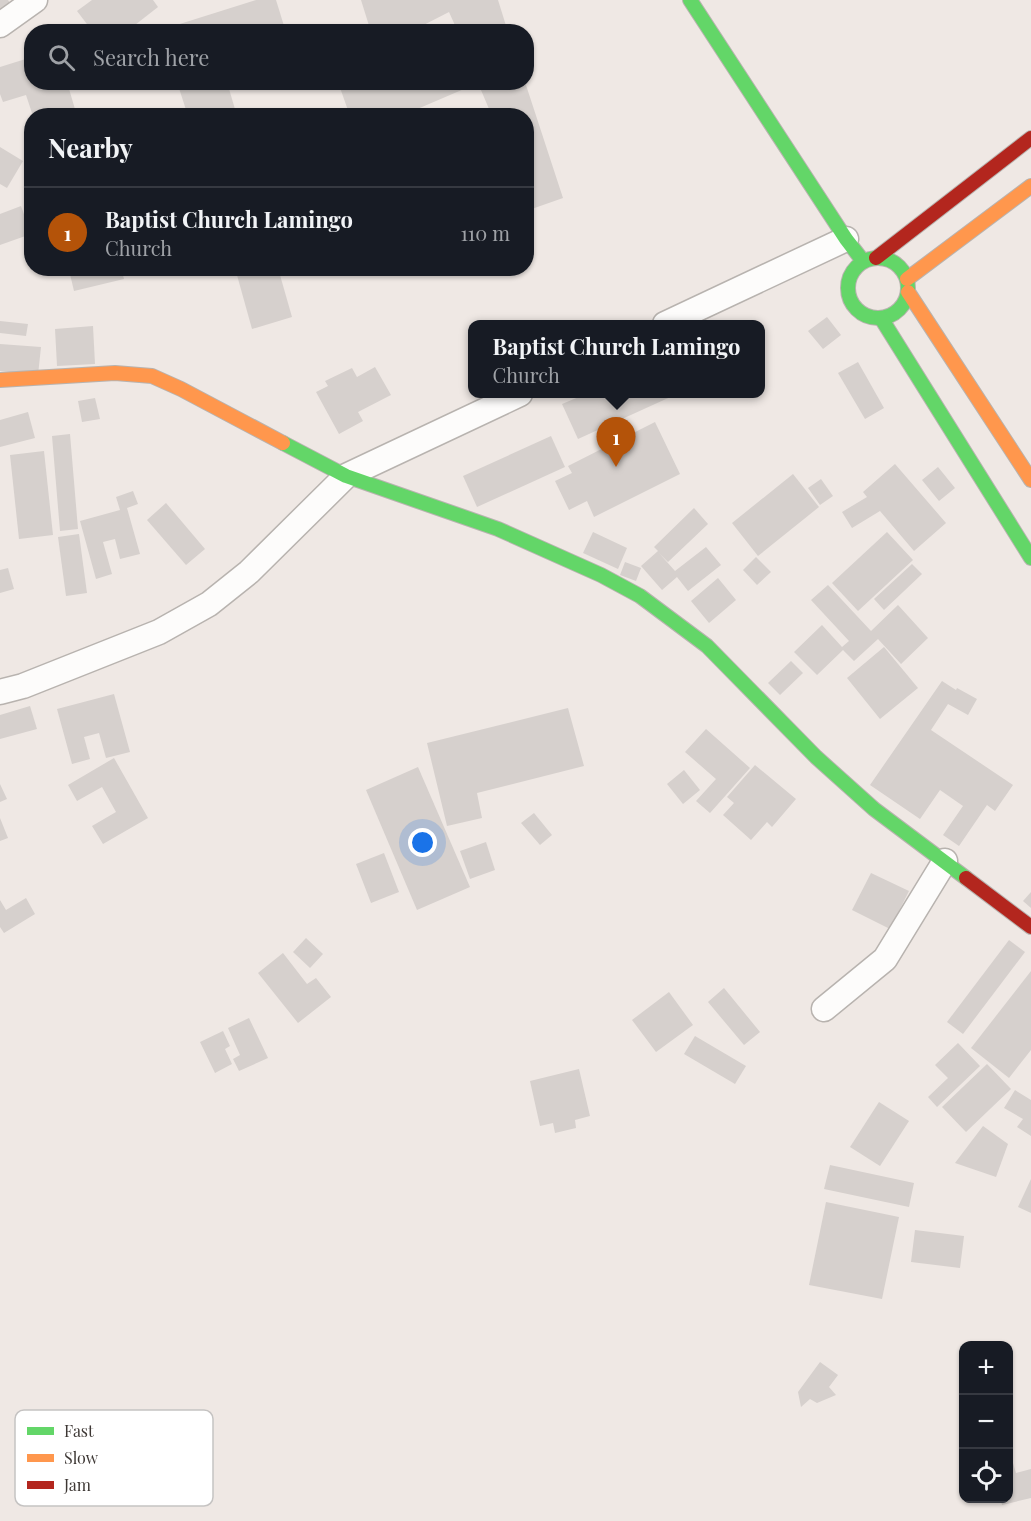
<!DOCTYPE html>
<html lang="en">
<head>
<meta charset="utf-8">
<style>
	body { margin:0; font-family:"Playfair Display",serif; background:#242831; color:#f1f3f6 }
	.controls { position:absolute; right:18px; bottom:18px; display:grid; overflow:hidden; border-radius:12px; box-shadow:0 2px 4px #0004 }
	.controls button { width:54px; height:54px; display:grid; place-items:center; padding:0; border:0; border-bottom:2px solid #363941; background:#171b24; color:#f1f3f6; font:30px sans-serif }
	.you { position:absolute; left:423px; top:843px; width:21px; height:21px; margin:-15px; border:4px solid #fff; border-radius:50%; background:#1a73e8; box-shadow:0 0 0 9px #1a73e833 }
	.badge { display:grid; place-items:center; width:39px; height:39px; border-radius:50%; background:#b45309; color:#fff; font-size:20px; font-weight:700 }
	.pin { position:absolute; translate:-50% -50px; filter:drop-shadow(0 2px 3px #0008) }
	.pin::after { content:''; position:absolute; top:32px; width:21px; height:18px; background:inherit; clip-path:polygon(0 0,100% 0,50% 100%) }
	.popup { position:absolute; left:468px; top:320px; width:297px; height:78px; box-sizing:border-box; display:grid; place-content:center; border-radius:12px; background:#171b24; filter:drop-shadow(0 2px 4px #0005); font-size:20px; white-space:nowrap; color:#9ea1a6 }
	.popup b { font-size:22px; color:#f1f3f6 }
	.popup::after { content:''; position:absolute; left:50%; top:100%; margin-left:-12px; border:12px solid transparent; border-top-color:#171b24 }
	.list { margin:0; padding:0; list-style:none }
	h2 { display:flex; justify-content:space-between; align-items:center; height:78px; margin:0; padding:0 24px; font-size:26px }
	h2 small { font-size:20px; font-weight:400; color:#9ea1a6 }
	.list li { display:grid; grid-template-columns:39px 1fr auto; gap:18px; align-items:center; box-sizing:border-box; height:90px; padding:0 24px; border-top:2px solid #363941 }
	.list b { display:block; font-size:22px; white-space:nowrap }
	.list p { margin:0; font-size:20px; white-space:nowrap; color:#9ea1a6 }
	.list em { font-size:20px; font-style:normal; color:#9ea1a6 }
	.icon { flex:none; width:33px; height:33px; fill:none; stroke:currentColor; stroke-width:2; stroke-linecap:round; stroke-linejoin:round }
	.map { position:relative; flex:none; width:1031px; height:1521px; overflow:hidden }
	.search { position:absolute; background:#171b24; box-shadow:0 2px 4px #0004; left:24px; top:24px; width:510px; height:66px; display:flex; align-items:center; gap:15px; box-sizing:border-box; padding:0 21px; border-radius:24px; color:#9ea1a6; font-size:22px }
	.panel { position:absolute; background:#171b24; box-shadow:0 2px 4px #0004; left:24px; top:108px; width:510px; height:168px; border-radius:24px }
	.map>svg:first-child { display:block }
	.building { fill:#d6d0cd }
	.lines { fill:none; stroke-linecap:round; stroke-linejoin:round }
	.street-casing { stroke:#b8b3af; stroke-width:27 }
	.fast-casing { stroke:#b8b3af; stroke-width:16 }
	.slow-casing { stroke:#b8b3af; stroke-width:16 }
	.jam-casing { stroke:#b8b3af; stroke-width:16 }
	.street { stroke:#fdfcfb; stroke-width:24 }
	.fast { stroke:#63d668; stroke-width:14 }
	.slow { stroke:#ff974d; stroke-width:14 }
	.jam { stroke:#b3261e; stroke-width:14 }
	.key { fill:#fff; stroke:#c5c3c2; stroke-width:1.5 }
	.key-label { font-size:16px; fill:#3d3734 }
</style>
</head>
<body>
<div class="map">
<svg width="1031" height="1521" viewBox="0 0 1031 1521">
	<rect width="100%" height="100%" fill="#efe8e4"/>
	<g class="building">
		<polygon points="0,0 8,0 10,3 0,10"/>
		<polygon points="92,0 153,0 158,7 126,32 93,32 77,11"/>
		<polygon points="256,0 276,0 285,29 278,32 168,32 167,28"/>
		<polygon points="361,0 498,0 508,32 458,32 449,12 410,32 371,32"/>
		<polygon points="32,57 32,82 67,82 77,116 33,116 26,95 3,102 0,94 0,67"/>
		<polygon points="177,82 227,82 237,116 188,116"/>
		<polygon points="338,82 525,82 563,198 526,211 526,116 492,116 478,83 401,116 350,116"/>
		<polygon points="0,147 23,161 7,188 0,184"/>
		<polygon points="21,206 31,234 0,245 0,214"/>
		<polygon points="74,268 121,268 124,279 74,291 69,270"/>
		<polygon points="235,268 278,268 292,317 252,329"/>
		<polygon points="827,317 841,335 823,349 808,331"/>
		<polygon points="0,321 28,324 26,336 0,333"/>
		<polygon points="93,326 95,364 57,366 55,329"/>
		<polygon points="0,344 41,347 38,375 0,371"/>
		<polygon points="858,362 884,408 865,419 838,373"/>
		<polygon points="375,367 391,395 358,412 363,421 339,434 316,392 328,386 325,381 352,368 357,377"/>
		<polygon points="586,394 677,394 578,439 562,404"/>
		<polygon points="95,398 100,419 82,422 78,401"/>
		<polygon points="28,412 35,438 0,447 0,420"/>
		<polygon points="655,422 680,474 594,517 587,501 569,510 555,481 572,473 568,466"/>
		<polygon points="70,434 78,529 60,531 52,436"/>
		<polygon points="551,436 565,467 477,507 463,476"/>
		<polygon points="44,451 53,535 19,539 10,455"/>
		<polygon points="895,464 946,523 914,551 880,511 852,528 842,512 867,497 863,492"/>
		<polygon points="938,467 955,488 939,501 922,480"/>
		<polygon points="793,474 819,507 758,556 732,523"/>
		<polygon points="821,479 833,496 820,505 808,488"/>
		<polygon points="133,491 138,504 127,508 140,554 120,559 115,539 103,542 112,574 96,579 80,521 120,510 116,497"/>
		<polygon points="166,503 205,549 186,565 147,520"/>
		<polygon points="694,508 708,524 668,562 659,553 675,571 706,547 721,565 688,591 677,577 662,590 641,566 658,551 654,547"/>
		<polygon points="593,532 627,548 618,569 583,553"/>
		<polygon points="887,532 913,560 858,611 832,583"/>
		<polygon points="79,534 87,593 66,596 58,537"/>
		<polygon points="756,557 771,572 757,585 743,570"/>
		<polygon points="625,562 641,568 636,581 620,575"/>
		<polygon points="912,564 922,574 884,610 874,599"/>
		<polygon points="8,568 14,589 0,593 0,570"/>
		<polygon points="718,578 736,600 709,623 691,601"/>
		<polygon points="828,585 871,631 898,605 928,638 901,664 878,639 854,661 843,650 817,675 794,652 822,625 842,647 849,641 811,600"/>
		<polygon points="884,647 918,688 880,719 847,678"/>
		<polygon points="791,661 803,673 780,695 768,683"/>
		<polygon points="942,681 956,690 957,688 977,699 968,715 948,704 931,730 1013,785 995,811 987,805 959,846 943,835 963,806 940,790 920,819 870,785"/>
		<polygon points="114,694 130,752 106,758 99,733 84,737 90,759 72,764 57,709"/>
		<polygon points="30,706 37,729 0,739 0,715"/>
		<polygon points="568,708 584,766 477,793 482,818 447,826 427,743"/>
		<polygon points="706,729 750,768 710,813 696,801 716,779 685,752"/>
		<polygon points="114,758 148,818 103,844 92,826 116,812 102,787 77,801 68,785"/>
		<polygon points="755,765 796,799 772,827 767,822 751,840 723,815 734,803 727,797"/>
		<polygon points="418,767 470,887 417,910 366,790"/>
		<polygon points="684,770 700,790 683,804 667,784"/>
		<polygon points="0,784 7,799 0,802"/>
		<polygon points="534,813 552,835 540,845 521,823"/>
		<polygon points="0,818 8,838 0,841"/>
		<polygon points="486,842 495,870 470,879 460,851"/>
		<polygon points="384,853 399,892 371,903 356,864"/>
		<polygon points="871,873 909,891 890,929 852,910"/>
		<polygon points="1031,892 1031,908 1023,901"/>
		<polygon points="26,898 35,914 4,933 0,927 0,900 6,910"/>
		<polygon points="306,938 323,954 310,968 293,952"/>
		<polygon points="1009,940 1025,952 963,1034 947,1022"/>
		<polygon points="283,953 307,984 316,978 331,997 298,1023 258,973"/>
		<polygon points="1031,971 1031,1050 1009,1078 971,1048"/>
		<polygon points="724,988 760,1032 744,1045 708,1002"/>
		<polygon points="669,992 693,1025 656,1052 632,1020"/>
		<polygon points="249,1018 268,1058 239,1071 233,1059 240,1055 228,1028"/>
		<polygon points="223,1031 230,1046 225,1049 232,1064 215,1073 200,1042"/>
		<polygon points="695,1036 746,1066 735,1084 684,1054"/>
		<polygon points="958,1043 980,1066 937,1107 928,1097 948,1078 935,1065"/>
		<polygon points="987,1064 1011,1089 966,1132 942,1107"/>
		<polygon points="579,1069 590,1116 575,1120 576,1128 555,1133 553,1123 540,1126 530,1081"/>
		<polygon points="1015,1090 1031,1100 1031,1136 1017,1127 1023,1119 1004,1108"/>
		<polygon points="879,1102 909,1121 880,1166 850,1147"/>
		<polygon points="983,1126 1008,1144 996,1177 955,1163"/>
		<polygon points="830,1165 914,1183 909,1207 824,1189"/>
		<polygon points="1031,1179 1031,1213 1018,1207"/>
		<polygon points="826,1202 899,1217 882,1299 809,1285"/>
		<polygon points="915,1230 964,1236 960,1268 911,1262"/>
		<polygon points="820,1362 838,1375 829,1387 836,1395 817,1403 810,1399 801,1407 798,1392"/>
		<polygon points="1008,1446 1016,1473 1031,1469 1031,1498 1002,1505 1000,1498 1008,1498"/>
	</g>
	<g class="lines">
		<g class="street-casing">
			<g id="street">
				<polyline points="0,25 35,0"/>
				<polyline points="665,324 846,239"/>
				<polyline points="0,692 23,686 159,632 209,604 249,572 346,476 520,394"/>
				<polyline points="824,1009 885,959 945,861"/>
			</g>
		</g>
		<g class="fast-casing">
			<g id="fast">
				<polyline points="690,0 846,239 863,261"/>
				<circle cx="878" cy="288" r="30"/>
				<polyline points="881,318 1031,558"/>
				<polyline points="283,443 346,476 498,529 601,575 640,596 707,646 816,757 874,809 966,878"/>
			</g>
		</g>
		<g class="slow-casing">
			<g id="slow">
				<polyline points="907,279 1031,186"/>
				<polyline points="908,292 1031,480"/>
				<polyline points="0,380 115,373 152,376 181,389 283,443"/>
			</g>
		</g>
		<g class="jam-casing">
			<g id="jam">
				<polyline points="876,258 1031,138"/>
				<polyline points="966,878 1031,927"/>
			</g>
		</g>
		<use href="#street" class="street"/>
		<use href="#fast" class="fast"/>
		<use href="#slow" class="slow"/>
		<use href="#jam" class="jam"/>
	</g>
	<rect x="15" y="1410" width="198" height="96" rx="9" class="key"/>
	<rect x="27" y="1427" width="27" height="8" fill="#63d668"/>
	<rect x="27" y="1454" width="27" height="8" fill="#ff974d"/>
	<rect x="27" y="1481" width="27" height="8" fill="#b3261e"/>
	<g class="key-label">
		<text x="64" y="1437">Fast</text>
		<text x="64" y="1464">Slow</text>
		<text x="64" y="1491">Jam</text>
	</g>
</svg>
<div class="controls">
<button>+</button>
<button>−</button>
<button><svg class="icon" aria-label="locate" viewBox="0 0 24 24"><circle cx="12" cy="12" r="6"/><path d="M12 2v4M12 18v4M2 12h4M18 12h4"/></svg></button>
</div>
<div class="you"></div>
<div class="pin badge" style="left:616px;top:467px">1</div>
<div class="popup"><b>Baptist Church Lamingo</b>Church</div>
<div class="search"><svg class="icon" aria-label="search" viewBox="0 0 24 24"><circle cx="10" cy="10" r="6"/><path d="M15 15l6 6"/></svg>Search here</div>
<section class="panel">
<h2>Nearby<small></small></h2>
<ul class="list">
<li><span class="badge">1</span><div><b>Baptist Church Lamingo</b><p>Church</p></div><em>110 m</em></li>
</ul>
</section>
</div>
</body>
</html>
